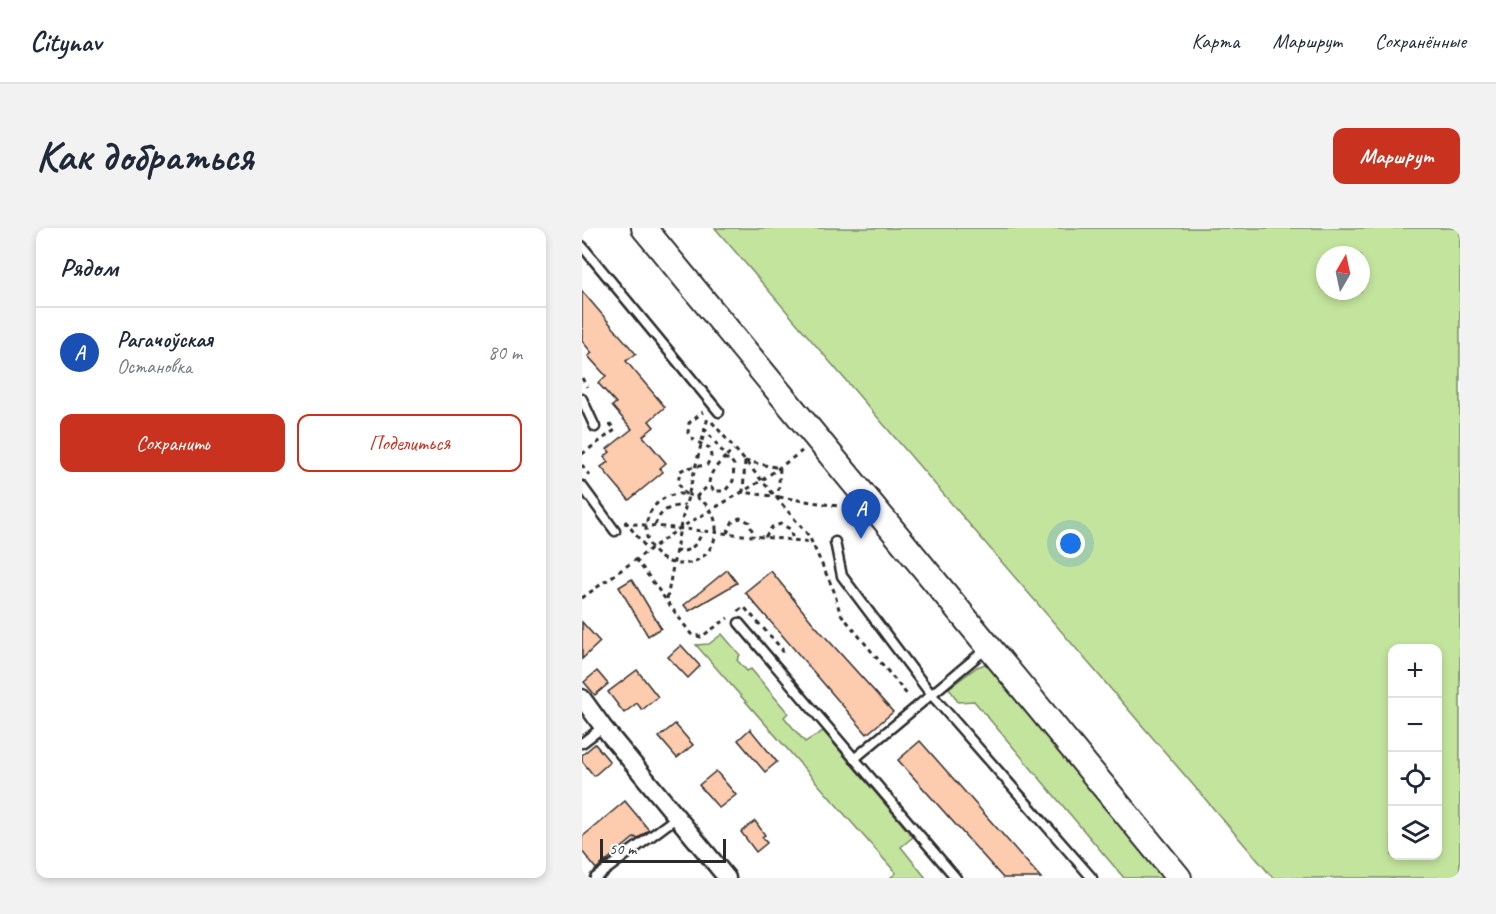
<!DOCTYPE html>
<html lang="ru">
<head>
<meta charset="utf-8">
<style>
	body { margin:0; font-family:Caveat,sans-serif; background:#f2f2f3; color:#1f2937 }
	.controls { position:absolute; right:18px; bottom:18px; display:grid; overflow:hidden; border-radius:12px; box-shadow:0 3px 9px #0003 }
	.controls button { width:54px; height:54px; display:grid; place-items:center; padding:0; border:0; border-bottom:2px solid #e0e1e3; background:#fff; color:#1f2937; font:30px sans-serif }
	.compass { position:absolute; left:734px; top:18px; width:54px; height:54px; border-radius:50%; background:#fff; box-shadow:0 3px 9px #0003; rotate:9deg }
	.scale { position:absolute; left:18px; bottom:15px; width:126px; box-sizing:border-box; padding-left:6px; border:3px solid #2b2b2b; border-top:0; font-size:16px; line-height:21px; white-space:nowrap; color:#2b2b2b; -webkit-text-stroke:4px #fff; paint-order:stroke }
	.you { position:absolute; left:489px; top:316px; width:21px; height:21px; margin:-15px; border:4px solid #fff; border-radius:50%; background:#1a73e8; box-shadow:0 0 0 9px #1a73e833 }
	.badge { display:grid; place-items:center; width:39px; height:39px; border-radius:50%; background:#c8321e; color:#fff; font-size:20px; font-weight:700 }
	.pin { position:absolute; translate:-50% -50px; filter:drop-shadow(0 2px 3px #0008) }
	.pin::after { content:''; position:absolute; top:32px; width:21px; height:18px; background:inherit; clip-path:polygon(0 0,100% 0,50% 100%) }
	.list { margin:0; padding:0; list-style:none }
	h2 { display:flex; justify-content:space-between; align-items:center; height:78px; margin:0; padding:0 24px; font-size:26px }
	h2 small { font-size:20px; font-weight:400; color:#747a83 }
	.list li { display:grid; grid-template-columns:39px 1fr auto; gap:18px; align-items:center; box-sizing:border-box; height:90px; padding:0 24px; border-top:2px solid #e0e1e3 }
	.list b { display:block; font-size:22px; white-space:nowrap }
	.list p { margin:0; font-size:20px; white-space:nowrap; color:#747a83 }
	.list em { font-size:20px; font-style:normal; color:#747a83 }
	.actions { display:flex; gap:12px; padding:18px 24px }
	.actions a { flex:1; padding:14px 0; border:2px solid #c8321e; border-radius:12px; text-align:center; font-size:21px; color:#c8321e }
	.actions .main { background:#c8321e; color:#fff }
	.icon { flex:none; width:33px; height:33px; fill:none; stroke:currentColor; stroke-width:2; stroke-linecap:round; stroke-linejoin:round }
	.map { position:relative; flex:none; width:878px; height:650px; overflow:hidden; border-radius:12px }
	header { display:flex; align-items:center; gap:36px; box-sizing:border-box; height:84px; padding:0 30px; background:#fff; border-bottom:2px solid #e0e1e3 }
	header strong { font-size:28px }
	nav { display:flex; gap:33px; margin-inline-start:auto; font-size:21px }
	.intro { display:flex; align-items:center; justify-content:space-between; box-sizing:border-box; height:144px; padding:0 36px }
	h1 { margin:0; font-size:42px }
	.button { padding:15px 27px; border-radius:12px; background:#c8321e; color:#fff; font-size:21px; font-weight:700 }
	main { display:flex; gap:36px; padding:0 36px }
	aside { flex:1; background:#fff; border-radius:12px; box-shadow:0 3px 9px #0003 }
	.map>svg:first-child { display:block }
	.green { fill:#c3e49d; stroke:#778864; stroke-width:1.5; fill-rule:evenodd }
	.building { fill:#fdcbad; stroke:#2b2b2b; stroke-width:1.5 }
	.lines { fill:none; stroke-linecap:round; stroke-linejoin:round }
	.lane-casing { stroke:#2b2b2b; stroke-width:13 }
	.street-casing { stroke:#2b2b2b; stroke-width:21 }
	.secondary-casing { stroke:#2b2b2b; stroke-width:28 }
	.path { stroke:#2b2b2b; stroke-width:3; stroke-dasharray:4.5 4.5; stroke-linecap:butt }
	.lane { stroke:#fff; stroke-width:8 }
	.street { stroke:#fff; stroke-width:16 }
	.secondary { stroke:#fff; stroke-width:24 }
</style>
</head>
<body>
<header>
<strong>Citynav</strong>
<nav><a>Карта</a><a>Маршрут</a><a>Сохранённые</a></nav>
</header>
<div class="intro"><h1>Как добраться</h1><a class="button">Маршрут</a></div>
<main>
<aside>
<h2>Рядом<small></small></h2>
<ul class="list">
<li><span class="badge" style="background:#1a4fb4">A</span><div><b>Рагачоўская</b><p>Остановка</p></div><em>80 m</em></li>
</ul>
<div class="actions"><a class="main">Сохранить</a><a>Поделиться</a></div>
</aside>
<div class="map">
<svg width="878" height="650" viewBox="0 0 878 650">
	<rect width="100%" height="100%" fill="#fff"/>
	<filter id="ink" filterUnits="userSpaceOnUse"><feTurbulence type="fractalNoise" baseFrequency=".0167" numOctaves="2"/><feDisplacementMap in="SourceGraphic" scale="12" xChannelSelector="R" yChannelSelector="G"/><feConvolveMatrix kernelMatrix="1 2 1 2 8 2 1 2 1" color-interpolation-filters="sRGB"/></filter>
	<g filter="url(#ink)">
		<g class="green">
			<path d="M133,0H878V650H691ZM743,27H779V63H743ZM810,421H856V628H810Z"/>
			<polygon points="140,406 158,427 155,432 165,443 169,441 206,485 202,489 223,514 241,503 331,609 319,619 344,650 308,650 314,645 114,417 127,416"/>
			<polygon points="403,436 411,438 592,650 542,650 392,473 376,474 367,460 395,439"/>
		</g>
		<g class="building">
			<polygon points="0,63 54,126 44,133 83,179 67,193 72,199 61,208 84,235 78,240 81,244 47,272 19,239 26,234 22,229 28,224 25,221 50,201 30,178 34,175 16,155 24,148 6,128 10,125 0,113"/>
			<polygon points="145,342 155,355 107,383 102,377"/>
			<polygon points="189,343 230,394 311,484 285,506 163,364"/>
			<polygon points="50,351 79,400 66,408 37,359"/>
			<polygon points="0,394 18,414 0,431"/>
			<polygon points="99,417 118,438 106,450 86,429"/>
			<polygon points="55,442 76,469 60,482 55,475 42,485 26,464"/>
			<polygon points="15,443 26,456 13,467 2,454"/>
			<polygon points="93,496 111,517 95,530 77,509"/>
			<polygon points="168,501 195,534 183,544 156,512"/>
			<polygon points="338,513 406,590 459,650 421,650 316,532"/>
			<polygon points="13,516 28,534 12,548 0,533 0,527"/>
			<polygon points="134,543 154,567 137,580 117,557"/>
			<polygon points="43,573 67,602 55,611 53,609 14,641 0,623 0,609"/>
			<polygon points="173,593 183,607 180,609 185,615 174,624 159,604"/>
		</g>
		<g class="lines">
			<g class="lane-casing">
				<g id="lane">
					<polyline points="0,18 137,184"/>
					<polyline points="0,171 13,199"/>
					<polyline points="0,258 33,303"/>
					<polyline points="253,314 260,348 348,465 510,650"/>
					<polyline points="157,395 374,650"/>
					<polyline points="0,515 21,499"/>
					<polyline points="272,531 404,421"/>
					<polyline points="13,650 95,589"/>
				</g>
			</g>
			<g class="street-casing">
				<polyline id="street" points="0,470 21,499 145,650"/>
			</g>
			<g class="secondary-casing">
				<polyline id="secondary" points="62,0 597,650"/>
			</g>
			<g class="path">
				<polyline points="0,150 5,159"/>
				<polyline points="130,194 227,308 252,363 258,385 327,469"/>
				<polyline points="122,200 144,228 152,222"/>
				<polyline points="0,226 33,202 25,192"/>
				<path d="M142,231H148L152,237L151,253L143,263H132L127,257C127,244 136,237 144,228"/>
				<polygon points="163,233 198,240 196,269 161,264"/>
				<polyline points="0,237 8,248"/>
				<circle cx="99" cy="301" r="35"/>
				<polyline points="104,267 96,255 98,243 104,240 125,237 129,229 128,220 113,213 106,205 107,195 121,184"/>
				<polyline points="114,269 127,257"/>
				<polyline points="197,269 256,278"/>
				<polyline points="43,293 66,322"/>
				<polyline points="42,295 230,314"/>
				<path d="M73,297C78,282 89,278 103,277"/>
				<polyline points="145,305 151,293 158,290 167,294 172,308"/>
				<polyline points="183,309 190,299 199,296 208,301 211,312"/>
				<path d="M93,323C107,326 116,316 120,304"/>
				<polyline points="54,331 109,406 119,409 146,390"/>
				<polyline points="0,370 98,300 179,253 220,223"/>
				<polyline points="85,371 98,300 126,189"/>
				<polyline points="156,383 162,379 200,421 201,428"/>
			</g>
			<use href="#lane" class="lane"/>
			<use href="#street" class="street"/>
			<use href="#secondary" class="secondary"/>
		</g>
	</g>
</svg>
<div class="controls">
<button>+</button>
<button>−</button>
<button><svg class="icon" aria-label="locate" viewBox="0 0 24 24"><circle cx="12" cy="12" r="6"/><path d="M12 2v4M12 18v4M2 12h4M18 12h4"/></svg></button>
<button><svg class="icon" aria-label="layers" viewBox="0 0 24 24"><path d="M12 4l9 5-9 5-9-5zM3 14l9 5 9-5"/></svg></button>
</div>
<svg class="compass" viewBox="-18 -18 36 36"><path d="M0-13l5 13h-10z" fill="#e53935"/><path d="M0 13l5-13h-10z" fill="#747a83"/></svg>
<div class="scale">50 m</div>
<div class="you"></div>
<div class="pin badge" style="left:279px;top:311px;background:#1a4fb4">A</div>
</div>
</main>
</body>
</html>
